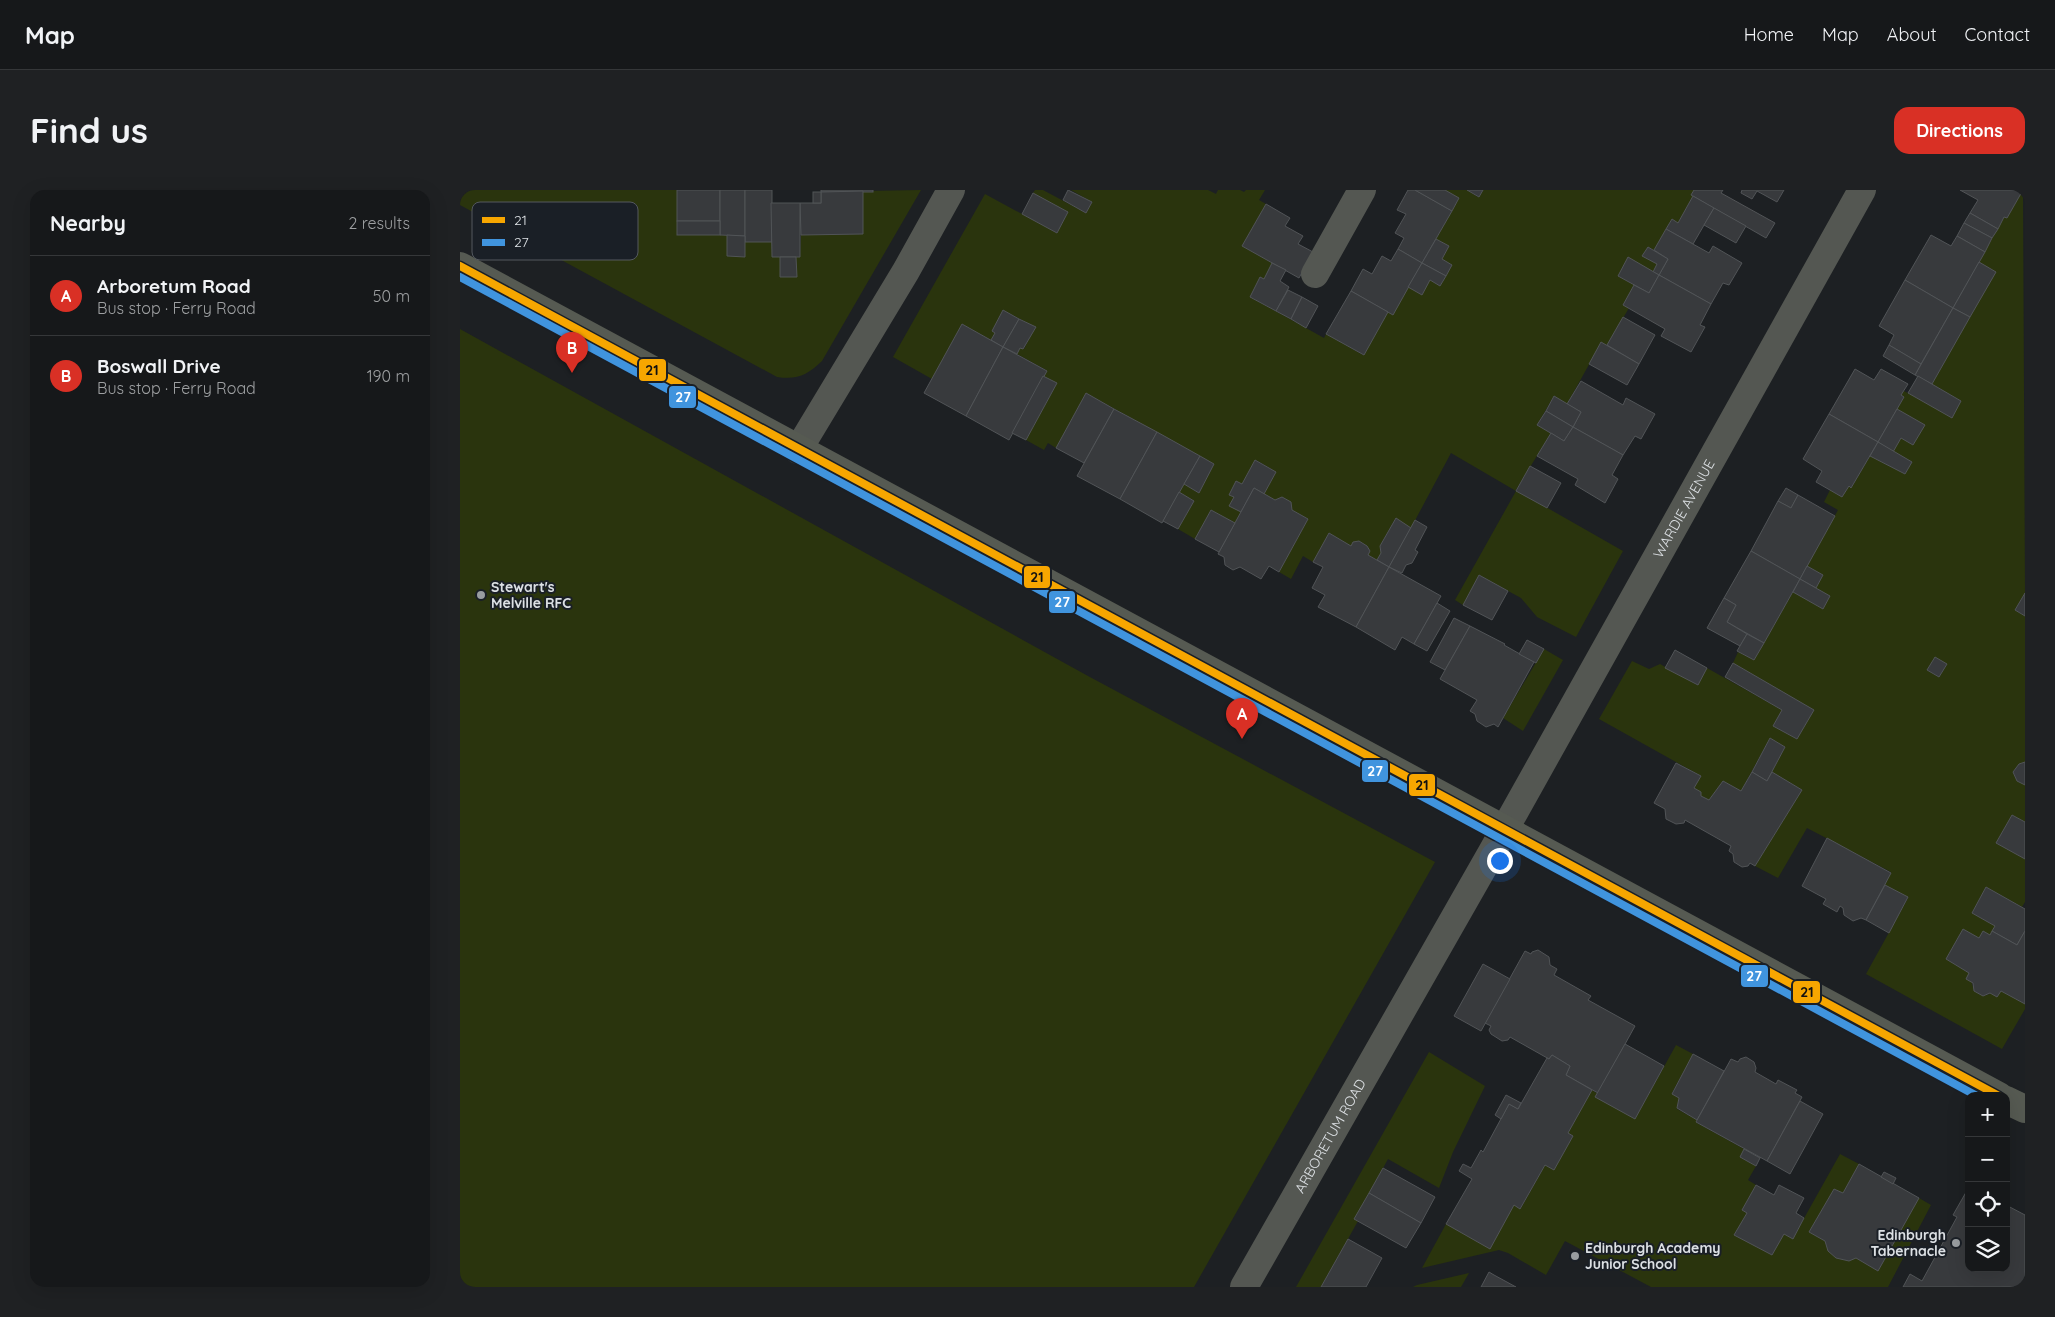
<!DOCTYPE html>
<html lang="en">
<head>
<meta charset="utf-8">
<style>
	body { margin:0; font-family:Quicksand,sans-serif; background:#1f2123; color:#f1f3f6 }
	.controls { position:absolute; right:15px; bottom:15px; display:grid; overflow:hidden; border-radius:10px; box-shadow:0 5px 20px #0002 }
	.controls button { width:45px; height:45px; display:grid; place-items:center; padding:0; border:0; border-bottom:1px solid #353739; background:#16181a; color:#f1f3f6; font:25px sans-serif }
	.you { position:absolute; left:1039px; top:670px; width:18px; height:18px; margin:-12px; border:4px solid #fff; border-radius:50%; background:#1a73e8; box-shadow:0 0 0 8px #1a73e833 }
	.badge { display:grid; place-items:center; width:32px; height:32px; border-radius:50%; background:#d93025; color:#fff; font-size:16px; font-weight:700 }
	.pin { position:absolute; translate:-50% -41px; filter:drop-shadow(0 1px 2px #0008) }
	.pin::after { content:''; position:absolute; top:26px; width:18px; height:15px; background:inherit; clip-path:polygon(0 0,100% 0,50% 100%) }
	.list { margin:0; padding:0; list-style:none }
	h2 { display:flex; justify-content:space-between; align-items:center; height:65px; margin:0; padding:0 20px; font-size:21px }
	h2 small { font-size:16px; font-weight:400; color:#9ea0a2 }
	.list li { display:grid; grid-template-columns:32px 1fr auto; gap:15px; align-items:center; box-sizing:border-box; height:80px; padding:0 20px; border-top:1px solid #353739 }
	.list b { display:block; font-size:19px; white-space:nowrap }
	.list p { margin:0; font-size:16px; white-space:nowrap; color:#9ea0a2 }
	.list em { font-size:16px; font-style:normal; color:#9ea0a2 }
	.icon { flex:none; width:28px; height:28px; fill:none; stroke:currentColor; stroke-width:2; stroke-linecap:round; stroke-linejoin:round }
	.map { position:relative; flex:none; width:1565px; height:1097px; overflow:hidden; border-radius:15px }
	header { display:flex; align-items:center; gap:30px; box-sizing:border-box; height:70px; padding:0 25px; background:#16181a; border-bottom:1px solid #353739 }
	header strong { font-size:24px }
	nav { display:flex; gap:28px; margin-inline-start:auto; font-size:18px }
	.intro { display:flex; align-items:center; justify-content:space-between; box-sizing:border-box; height:120px; padding:0 30px }
	h1 { margin:0; font-size:35px }
	.button { padding:12px 22px; border-radius:15px; background:#d93025; color:#fff; font-size:18px; font-weight:700 }
	main { display:flex; gap:30px; padding:0 30px }
	aside { flex:1; background:#16181a; border-radius:15px; box-shadow:0 5px 20px #0002 }
	.map>svg:first-child { display:block }
	.green { fill:#2a340d; fill-rule:evenodd }
	.building { fill:#383a3d; stroke:#515457 }
	.lines { fill:none; stroke-linecap:round; stroke-linejoin:round }
	.minor { stroke:#545752; stroke-width:28 }
	.major { stroke:#565a52; stroke-width:28 }
	.bus-1-casing { stroke:#1a1f26; stroke-width:11 }
	.bus-2-casing { stroke:#1a1f26; stroke-width:11 }
	.bus-1 { stroke:#f7a600; stroke-width:8 }
	.bus-2 { stroke:#4094de; stroke-width:8 }
	.poi-dot { fill:#999da0; stroke:#1a1f26; stroke-width:2 }
	.labels { text-anchor:middle; dominant-baseline:central; stroke-width:4; stroke-linejoin:round; paint-order:stroke }
	.street-label { font-size:14px; fill:#dce0e4; stroke:#1a1f26 }
	.poi-label { font-size:14px; font-weight:bold; fill:#dce0e4; stroke:#1a1f26; text-anchor:start }
	.key { fill:#1a1f26; stroke:#54595f; stroke-width:1 }
	.key-label { font-size:14px; fill:#dce0e4 }
	.line-badge { stroke:#1a1f26; stroke-width:2 }
	.badge-label { font-size:14px; text-anchor:middle; font-weight:bold; fill:#fff }
	.pale-badge-label { font-size:14px; text-anchor:middle; font-weight:bold; fill:#111 }
</style>
</head>
<body>
<header>
<strong>Map</strong>
<nav><a>Home</a><a>Map</a><a>About</a><a>Contact</a></nav>
</header>
<div class="intro"><h1>Find us</h1><a class="button">Directions</a></div>
<main>
<aside>
<h2>Nearby<small>2 results</small></h2>
<ul class="list">
<li><span class="badge">A</span><div><b>Arboretum Road</b><p>Bus stop · Ferry Road</p></div><em>50 m</em></li>
<li><span class="badge">B</span><div><b>Boswall Drive</b><p>Bus stop · Ferry Road</p></div><em>190 m</em></li>
</ul>
</aside>
<div class="map">
<svg width="1565" height="1097" viewBox="0 0 1565 1097">
	<rect width="100%" height="100%" fill="#1d2023"/>
	<g class="green">
		<path d="M0,0H217V45H267V66L285,67V52H312V67H320V87H336V67H340L341,45L403,44V1L461,0L362,171C347,185 338,190 317,187L0,15Z"/>
		<polygon points="575,0 583,0 626,23 632,12 611,0 748,0 756,4 758,0 780,0 784,2 786,0 805,0 799,10 806,14 782,56 812,73 804,89 800,87 790,107 864,148 866,144 903,165 928,122 948,97 970,90 980,96 992,75 982,69 989,56 976,49 999,8 985,0 1007,0 1018,7 1023,0 1234,0 1233,6 1218,33 1212,29 1194,60 1188,57 1182,66 1197,74 1193,82 1168,68 1158,86 1174,95 1163,115 1169,118 1147,155 1141,153 1107,214 1094,206 1077,235 1091,243 1056,300 1163,361 1116,447 1077,427 1061,408 1019,385 1003,415 995,410 1056,301 991,263 951,338 935,329 920,356 921,363 917,370 908,365 910,361 907,356 899,351 891,356 869,343 853,372 843,366 831,389 819,382 848,329 832,320 830,312 822,307 815,310 804,304 816,282 796,270 782,294 776,291 769,305 774,307 781,322 775,333 751,320 735,349 718,339 734,311 719,302 724,294 739,303 754,274 626,203 596,258 588,253 584,260 566,250 597,193 583,186 586,180 557,164 560,158 564,159 575,137 543,120 532,141 535,143 531,150 502,134 472,189 433,167 525,4 597,43 608,22 573,3"/>
		<path d="M1563,0L1565,403L1555,420L1565,426V572L1559,574L1553,582L1557,591L1565,595V632L1552,625L1536,653L1565,669V712L1562,717L1526,697L1512,723L1535,736L1530,745L1519,748L1503,739L1486,769L1509,783L1514,801L1523,806L1541,801L1565,814V819L1542,859L1406,784L1448,708L1425,695L1431,682L1347,638L1318,688L1295,676L1342,600L1312,582L1325,557L1310,548L1281,601L1263,591L1249,610L1241,606L1234,598L1241,586L1139,529L1172,471L1189,479L1200,474L1237,495L1247,478L1322,520L1313,536L1337,549L1353,520L1273,473L1278,462L1294,470L1333,402L1363,419L1370,406L1356,398L1363,385L1347,376L1378,320L1364,312L1370,300L1382,307L1389,296L1392,297L1410,266L1445,284L1452,272L1433,262L1441,248L1453,254L1464,235L1437,219L1444,207L1441,205L1444,201L1492,227L1501,211L1472,194L1484,173L1519,72L1544,27L1547,28ZM1487,474L1479,487L1467,480Z"/>
		<polygon points="0,139 628,486 975,672 734,1097 0,1097"/>
		<polygon points="1084,459 1103,470 1063,541 1043,528"/>
		<path d="M1216,855L1233,864L1212,903L1219,908L1217,919L1237,930V933L1284,959L1280,967L1296,976L1288,990L1296,995L1282,1020L1287,1023L1275,1045L1312,1065L1324,1044L1333,1048L1380,964L1399,974L1383,1003L1374,999L1349,1042L1365,1051C1368,1067 1382,1073 1396,1068L1418,1081L1459,1008L1471,1015L1428,1097H1191L1105,1051L1086,1085L1048,1063L1039,1060L962,1078L986,1034L1054,1015L1061,1018L1085,975L1094,979L1113,946L1108,943L1132,900L1175,929Z"/>
		<polygon points="969,862 1025,896 993,962 979,998 928,969 895,1029 898,1031 861,1097 836,1097"/>
		<polygon points="1009,1083 1001,1097 953,1097 957,1095"/>
	</g>
	<g class="building">
		<rect x="217" y="0" width="43" height="31"/>
		<polygon points="260,0 285,0 285,46 260,45"/>
		<rect x="285" y="0" width="27" height="52"/>
		<rect x="361" y="0" width="52" height="2"/>
		<polygon points="608,0 632,12 626,23 603,10"/>
		<polygon points="948,0 955,0 992,21 962,73 938,59 944,48 935,43 946,24 937,20"/>
		<polygon points="955,0 985,0 999,8 992,21"/>
		<polygon points="1007,0 1023,0 1019,7"/>
		<polygon points="1234,0 1263,0 1261,3 1315,33 1306,48 1231,5"/>
		<polygon points="1282,0 1324,0 1317,12 1297,1 1292,9 1281,3"/>
		<polygon points="1500,0 1563,0 1547,28 1544,27 1538,39 1510,23 1518,10"/>
		<polygon points="403,1 403,44 341,45 340,13 361,13 361,2"/>
		<rect x="353" y="2" width="8" height="11"/>
		<polygon points="573,3 608,22 597,43 562,24"/>
		<polygon points="1233,6 1254,18 1233,54 1206,39 1212,29 1218,33"/>
		<polygon points="311,13 340,13 340,67 312,67"/>
		<polygon points="806,14 830,28 825,36 843,46 838,54 853,62 839,88 782,56"/>
		<polygon points="1254,18 1286,36 1276,53 1244,35"/>
		<polygon points="1510,23 1538,39 1532,48 1504,33"/>
		<rect x="217" y="31" width="43" height="14"/>
		<polygon points="1504,33 1532,48 1525,62 1497,46"/>
		<polygon points="1206,39 1249,63 1253,56 1282,73 1269,95 1263,93 1251,114 1199,85 1208,69 1194,60"/>
		<polygon points="267,45 285,46 285,67 267,66"/>
		<polygon points="1471,45 1491,56 1497,46 1525,62 1493,118 1445,90"/>
		<polygon points="976,49 989,56 982,69 992,75 986,86 962,73"/>
		<polygon points="1188,57 1208,69 1199,85 1193,82 1197,74 1182,66"/>
		<polygon points="938,59 962,73 933,125 891,101 903,79 912,84 922,66 931,71"/>
		<polygon points="320,67 336,67 337,87 320,87"/>
		<polygon points="1168,67 1199,85 1189,103 1158,86"/>
		<polygon points="1519,72 1536,82 1510,127 1493,118"/>
		<polygon points="812,73 826,80 820,91 829,97 816,121 790,107 800,87 804,89"/>
		<polygon points="962,73 986,86 980,96 970,90 962,105 948,97"/>
		<polygon points="1199,85 1251,114 1240,135 1245,137 1231,162 1201,146 1205,139 1163,115 1174,95 1189,103"/>
		<polygon points="1445,90 1493,118 1461,174 1429,155 1434,145 1419,136"/>
		<polygon points="828,100 842,107 831,129 816,121"/>
		<polygon points="891,101 928,122 904,165 866,144"/>
		<polygon points="842,107 858,116 846,138 831,129"/>
		<polygon points="1493,118 1510,127 1472,194 1455,185"/>
		<polygon points="543,120 559,129 543,157 531,150 535,143 532,141"/>
		<polygon points="1163,127 1195,145 1179,174 1147,155"/>
		<polygon points="559,129 576,137 563,159 560,158 557,164 543,157"/>
		<polygon points="502,134 543,157 506,226 464,203"/>
		<polygon points="1141,152 1179,174 1167,195 1129,174"/>
		<polygon points="1429,155 1461,174 1455,185 1423,166"/>
		<polygon points="543,157 587,181 549,250 506,226"/>
		<polygon points="1395,179 1414,190 1421,179 1448,194 1441,205 1444,207 1418,252 1369,224"/>
		<polygon points="583,186 597,193 566,250 552,243"/>
		<polygon points="1458,186 1501,211 1492,228 1448,203"/>
		<polygon points="1121,191 1163,215 1166,208 1195,224 1181,249 1175,246 1163,265 1113,237 1121,222 1107,214"/>
		<polygon points="626,203 654,219 624,273 596,258"/>
		<polygon points="1094,206 1121,222 1113,237 1086,221"/>
		<polygon points="654,219 697,242 660,309 617,286"/>
		<polygon points="1437,219 1465,235 1453,255 1441,248 1433,262 1418,252"/>
		<polygon points="1086,221 1113,237 1104,251 1077,235"/>
		<polygon points="1369,224 1418,252 1391,298 1389,296 1382,307 1356,292 1362,281 1343,269"/>
		<polygon points="1113,237 1163,265 1152,285 1158,289 1145,313 1115,295 1118,289 1077,266 1091,243 1104,251"/>
		<polygon points="697,242 740,266 702,333 660,309"/>
		<polygon points="1418,252 1452,272 1445,284 1410,266"/>
		<polygon points="740,266 754,274 739,303 724,294"/>
		<polygon points="795,270 816,282 804,304 794,298 781,322 769,316 774,307 769,305 776,291 782,294"/>
		<polygon points="1070,276 1101,293 1087,318 1056,301"/>
		<polygon points="794,298 815,310 822,307 831,312 832,320 848,329 819,382 809,376 801,389 780,377 773,380 765,375 764,367 758,364"/>
		<polygon points="1326,298 1338,305 1331,318 1318,311"/>
		<polygon points="719,302 734,311 718,339 703,331"/>
		<polygon points="1338,305 1375,326 1340,389 1291,361 1318,311 1331,318"/>
		<polygon points="751,320 775,333 759,362 735,349"/>
		<polygon points="936,328 951,338 929,377 917,370 921,363 920,356"/>
		<polygon points="955,330 967,337 955,360 958,362 952,373 946,375 942,383 929,377"/>
		<polygon points="869,343 891,356 893,352 899,351 907,356 910,361 908,365 929,377 896,437 858,417 865,405 852,398 863,377 853,372"/>
		<polygon points="1291,361 1340,389 1304,453 1267,432 1276,415 1264,408"/>
		<polygon points="1347,376 1363,385 1356,398 1340,389"/>
		<polygon points="929,377 981,406 954,454 942,447 935,460 896,437"/>
		<polygon points="1019,385 1048,401 1032,430 1003,415"/>
		<polygon points="1340,389 1370,406 1363,419 1333,402"/>
		<polygon points="1565,403 1565,426 1555,420"/>
		<polygon points="1264,408 1276,415 1267,432 1287,444 1280,456 1247,438"/>
		<polygon points="977,413 990,421 967,461 954,454"/>
		<polygon points="994,428 1010,436 985,480 970,472"/>
		<polygon points="1010,436 1045,454 1044,455 1074,472 1038,537 1034,534 1026,537 1017,531 1015,524 1010,521 1017,510 980,489"/>
		<polygon points="1287,444 1304,453 1294,470 1277,461"/>
		<polygon points="1067,450 1084,459 1076,473 1059,464"/>
		<polygon points="1215,460 1247,478 1238,495 1205,478"/>
		<polygon points="1475,467 1487,474 1479,487 1467,480"/>
		<polygon points="1273,473 1354,520 1337,549 1313,536 1322,520 1265,487"/>
		<polygon points="1310,548 1325,557 1307,591 1292,582"/>
		<polygon points="1565,572 1565,595 1557,591 1553,582 1559,574"/>
		<polygon points="1216,573 1241,586 1234,598 1241,602 1241,606 1249,610 1263,591 1281,601 1292,582 1307,591 1312,582 1342,600 1295,676 1290,673 1288,676 1282,677 1274,672 1273,664 1269,661 1271,656 1225,630 1224,633 1216,634 1206,629 1205,619 1194,613"/>
		<polygon points="1552,625 1565,632 1565,669 1536,653"/>
		<polygon points="1367,648 1431,683 1406,730 1401,728 1393,731 1384,725 1383,718 1380,716 1377,722 1363,714 1366,709 1342,696"/>
		<polygon points="1425,695 1448,707 1429,743 1406,730"/>
		<polygon points="1526,697 1565,719 1565,741 1557,755 1532,741 1535,736 1512,723"/>
		<polygon points="1503,739 1519,748 1523,741 1530,745 1532,741 1557,755 1565,741 1565,814 1541,801 1537,807 1530,803 1523,806 1514,801 1513,793 1506,789 1509,783 1486,769"/>
		<polygon points="1078,760 1089,767 1090,775 1097,779 1094,785 1131,806 1128,810 1175,836 1138,903 1106,885 1110,876 1092,865 1089,869 1050,847 1048,850 1042,851 1031,844 1029,840 1031,836 1025,833 1065,761 1071,764 1072,762"/>
		<polygon points="1023,774 1050,789 1021,841 994,826"/>
		<polygon points="1165,854 1204,876 1175,929 1135,907"/>
		<polygon points="1233,864 1264,881 1237,930 1217,918 1219,908 1212,904"/>
		<polygon points="1092,865 1110,876 1106,885 1132,900 1108,943 1113,946 1094,980 1085,975 1060,1019 1054,1015 1030,1059 986,1034 1012,989 999,981 1003,974 1011,978 1021,960 1023,962 1049,914 1058,919 1087,868 1089,869"/>
		<polygon points="1286,867 1294,872 1296,878 1295,882 1316,894 1318,890 1337,900 1335,903 1342,907 1307,971 1236,932 1271,869 1278,872 1280,869"/>
		<polygon points="1046,905 1061,913 1058,919 1049,914 1041,929 1035,925"/>
		<polygon points="1340,911 1363,924 1330,984 1307,971"/>
		<polygon points="1284,959 1300,968 1296,976 1280,967"/>
		<polygon points="1399,974 1459,1008 1418,1081 1396,1068 1389,1071 1376,1068 1368,1061 1365,1051 1349,1042 1374,999 1383,1003"/>
		<polygon points="923,978 975,1007 961,1033 909,1003"/>
		<polygon points="1424,982 1436,988 1433,994 1421,987"/>
		<polygon points="1296,995 1314,1005 1319,995 1344,1008 1336,1023 1344,1028 1333,1049 1324,1044 1312,1065 1274,1045 1287,1023 1282,1020"/>
		<polygon points="1509,997 1509,1078 1546,1078 1546,1015 1565,1025 1565,1091 1562,1097 1443,1097 1450,1084 1462,1091 1497,1027 1493,1025"/>
		<polygon points="909,1003 961,1033 946,1058 894,1029"/>
		<polygon points="888,1049 922,1068 906,1097 861,1097"/>
		<polygon points="1029,1082 1034,1085 1056,1097 1021,1097"/>
	</g>
	<g class="lines">
		<g class="minor">
			<polyline points="855,84 902,0"/>
			<polyline points="338,260 446,81 491,0"/>
			<path id="s1" d="M784,1097L1032,662L1402,0"/>
		</g>
		<g class="major">
			<polyline points="0,76 1539,906"/>
			<polyline points="1546,910 1565,919"/>
		</g>
		<g class="bus-1-casing">
			<polyline id="bus-1" points="0,76 1539,906"/>
		</g>
		<g class="bus-2-casing">
			<polyline id="bus-2" points="0,87 1517,906"/>
		</g>
		<use href="#bus-1" class="bus-1"/>
		<use href="#bus-2" class="bus-2"/>
	</g>
	<g class="poi-dot">
		<circle cx="21" cy="405" r="5"/>
		<circle cx="1496" cy="1053" r="5"/>
		<circle cx="1115" cy="1066" r="5"/>
	</g>
	<g class="labels">
		<g class="street-label">
			<text stroke="none"><textPath href="#s1" startOffset="894">WARDIE AVENUE</textPath></text>
			<text stroke="none"><textPath href="#s1" startOffset="174">ARBORETUM ROAD</textPath></text>
		</g>
		<g class="poi-label">
			<text x="31" y="397">Stewart's<tspan x="31" dy="16">Melville RFC</tspan></text>
			<text x="1486" y="1045" text-anchor="end">Edinburgh<tspan x="1486" dy="16">Tabernacle</tspan></text>
			<text x="1125" y="1058">Edinburgh Academy<tspan x="1125" dy="16">Junior School</tspan></text>
		</g>
	</g>
	<rect x="12" y="12" width="166" height="58" rx="8" class="key"/>
	<rect x="22" y="27" width="23" height="6" fill="#f7a600"/>
	<rect x="22" y="49" width="23" height="7" fill="#4094de"/>
	<g class="key-label">
		<text x="54" y="35">21</text>
		<text x="54" y="57">27</text>
	</g>
	<g class="line-badge">
		<rect x="178" y="168" width="29" height="24" rx="5" fill="#f7a600"/>
		<rect x="208" y="195" width="29" height="24" rx="5" fill="#4094de"/>
		<rect x="563" y="375" width="28" height="24" rx="5" fill="#f7a600"/>
		<rect x="588" y="400" width="28" height="24" rx="5" fill="#4094de"/>
		<rect x="901" y="569" width="28" height="24" rx="5" fill="#4094de"/>
		<rect x="948" y="583" width="28" height="24" rx="5" fill="#f7a600"/>
		<rect x="1280" y="774" width="29" height="24" rx="5" fill="#4094de"/>
		<rect x="1332" y="790" width="29" height="24" rx="5" fill="#f7a600"/>
	</g>
	<g class="badge-label">
		<text x="223" y="212">27</text>
		<text x="602" y="417">27</text>
		<text x="915" y="586">27</text>
		<text x="1294" y="791">27</text>
	</g>
	<g class="pale-badge-label">
		<text x="192" y="185">21</text>
		<text x="577" y="392">21</text>
		<text x="962" y="600">21</text>
		<text x="1347" y="807">21</text>
	</g>
</svg>
<div class="controls">
<button>+</button>
<button>−</button>
<button><svg class="icon" aria-label="locate" viewBox="0 0 24 24"><circle cx="12" cy="12" r="6"/><path d="M12 2v4M12 18v4M2 12h4M18 12h4"/></svg></button>
<button><svg class="icon" aria-label="layers" viewBox="0 0 24 24"><path d="M12 4l9 5-9 5-9-5zM3 14l9 5 9-5"/></svg></button>
</div>
<div class="you"></div>
<div class="pin badge" style="left:782px;top:549px">A</div>
<div class="pin badge" style="left:112px;top:183px">B</div>
</div>
</main>
</body>
</html>
